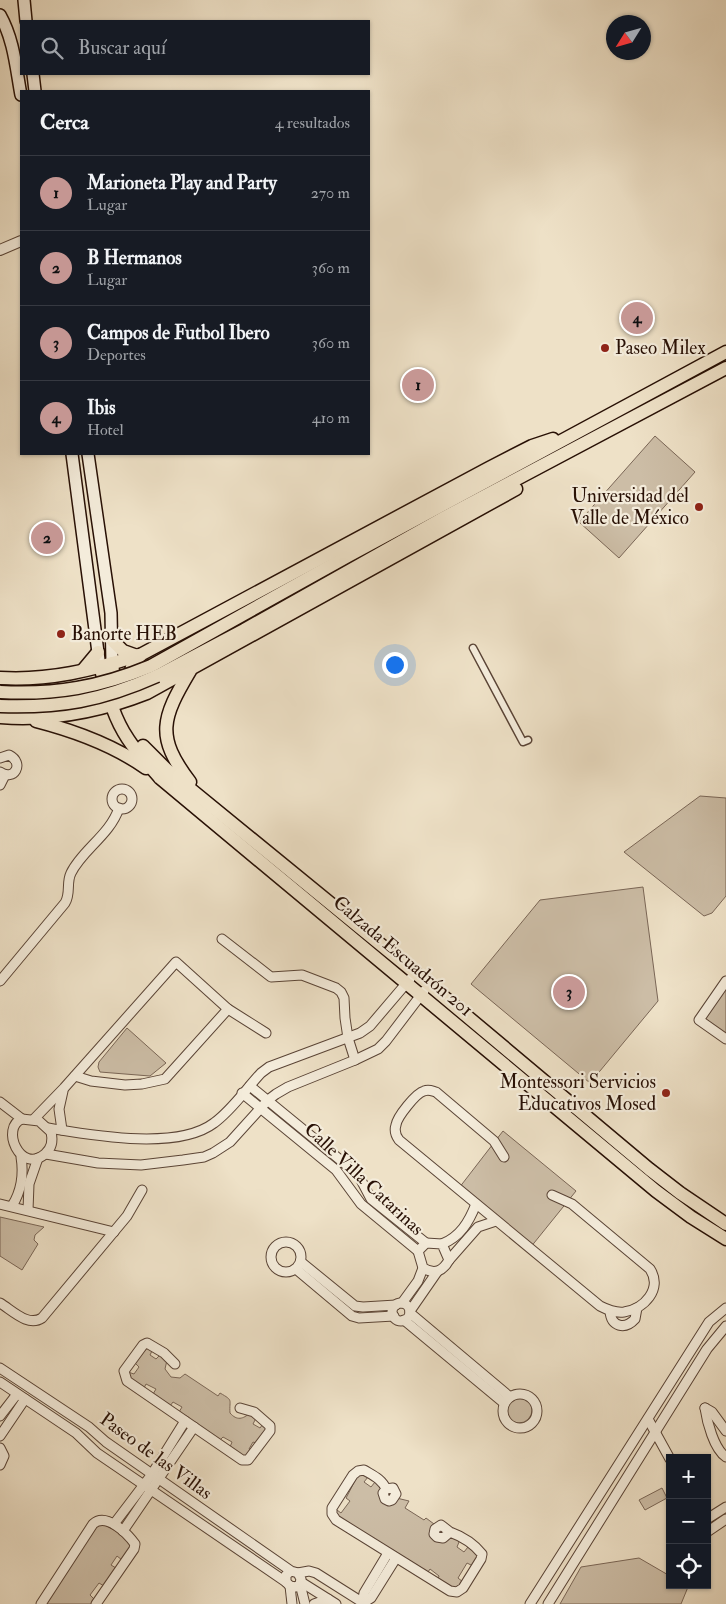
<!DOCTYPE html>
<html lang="es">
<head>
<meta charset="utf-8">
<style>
	body { margin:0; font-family:"IM FELL Double Pica",serif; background:#242831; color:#f1f3f6 }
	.controls { position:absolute; right:15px; bottom:15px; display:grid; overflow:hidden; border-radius:0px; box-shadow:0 1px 4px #0004 }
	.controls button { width:45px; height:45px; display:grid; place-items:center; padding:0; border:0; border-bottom:1px solid #363941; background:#171b24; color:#f1f3f6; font:25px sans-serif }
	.compass { position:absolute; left:606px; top:15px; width:45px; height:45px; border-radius:50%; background:#171b24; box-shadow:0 1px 4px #0004; rotate:233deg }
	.you { position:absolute; left:394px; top:664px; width:18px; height:18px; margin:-12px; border:4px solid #fff; border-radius:50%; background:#1a73e8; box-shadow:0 0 0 8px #1a73e833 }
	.badge { display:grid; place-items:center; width:32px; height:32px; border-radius:50%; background:#c59692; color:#111; font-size:16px; font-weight:700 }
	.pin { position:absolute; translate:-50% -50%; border:2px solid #fff; box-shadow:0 1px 5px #0006 }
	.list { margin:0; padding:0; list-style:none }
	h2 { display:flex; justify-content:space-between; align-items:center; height:65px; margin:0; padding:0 20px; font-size:21px }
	h2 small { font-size:16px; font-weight:400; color:#9ea1a6 }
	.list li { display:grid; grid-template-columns:32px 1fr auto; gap:15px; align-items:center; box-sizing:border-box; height:75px; padding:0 20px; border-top:1px solid #363941 }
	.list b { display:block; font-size:19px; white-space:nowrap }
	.list p { margin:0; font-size:16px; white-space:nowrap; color:#9ea1a6 }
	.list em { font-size:16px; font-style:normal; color:#9ea1a6 }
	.icon { flex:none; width:28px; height:28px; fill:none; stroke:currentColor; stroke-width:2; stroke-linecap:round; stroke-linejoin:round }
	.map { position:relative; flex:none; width:726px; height:1604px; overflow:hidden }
	.search { position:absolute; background:#171b24; box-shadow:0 1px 4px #0004; left:20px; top:20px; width:350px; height:55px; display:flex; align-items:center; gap:12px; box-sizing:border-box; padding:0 18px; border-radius:0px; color:#9ea1a6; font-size:19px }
	.panel { position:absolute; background:#171b24; box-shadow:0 1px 4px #0004; left:20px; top:90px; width:350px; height:365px; border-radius:0px }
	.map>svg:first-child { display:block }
	.green { fill:#ccbda6; stroke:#7a6656 }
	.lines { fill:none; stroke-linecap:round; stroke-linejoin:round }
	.pedestrian-casing { stroke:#5a4436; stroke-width:9 }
	.minor-casing { stroke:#5a4436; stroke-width:11 }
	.tertiary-casing { stroke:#5a4436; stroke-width:12 }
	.secondary-casing { stroke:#281005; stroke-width:14 }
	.primary-casing { stroke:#281005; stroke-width:15 }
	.pedestrian { stroke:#f4ecdb; stroke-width:6 }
	.minor { stroke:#f4ecdb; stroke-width:9 }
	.tertiary { stroke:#f4ecdb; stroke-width:10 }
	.secondary { stroke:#f4ecdb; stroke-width:11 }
	.primary { stroke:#eee1c7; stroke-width:12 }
	.primary-bridge-casing { stroke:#281005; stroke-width:15; stroke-linecap:butt }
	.primary-bridge { stroke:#eee1c7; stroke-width:12 }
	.poi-dot { fill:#8f2418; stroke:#f4ecdb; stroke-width:2 }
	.labels { text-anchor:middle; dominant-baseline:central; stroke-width:4.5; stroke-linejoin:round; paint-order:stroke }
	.poi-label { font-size:19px; fill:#281005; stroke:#f4ecdb; text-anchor:start }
	.street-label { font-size:19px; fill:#281005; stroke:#f4ecdb }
</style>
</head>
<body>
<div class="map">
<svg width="726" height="1604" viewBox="0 0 726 1604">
	<rect width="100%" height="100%" fill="#eee1c7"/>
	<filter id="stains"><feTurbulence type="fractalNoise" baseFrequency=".004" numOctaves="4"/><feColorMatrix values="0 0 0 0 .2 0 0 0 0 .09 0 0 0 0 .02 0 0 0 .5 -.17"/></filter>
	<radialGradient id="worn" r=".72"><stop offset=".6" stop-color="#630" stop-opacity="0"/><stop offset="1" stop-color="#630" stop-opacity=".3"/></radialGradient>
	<g class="green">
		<polygon points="655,436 695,472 619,558 579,522"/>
		<polygon points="700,796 726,798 726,896 712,913 704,916 624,852"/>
		<polygon points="643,887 658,1001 590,1083 471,984 540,900"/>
		<polygon points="726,985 726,1035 702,1018"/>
		<polygon points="127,1028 166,1063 150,1076 100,1072 98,1067 99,1062"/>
		<polygon points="503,1131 576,1191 530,1248 459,1188"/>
		<polygon points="0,1217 44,1227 35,1235 34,1240 38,1244 22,1270 0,1256"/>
		<path d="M147,1348L152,1351L150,1355L156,1359L161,1354L167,1360L165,1369L171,1377L180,1378L185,1374L218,1396L220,1393C234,1401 229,1399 230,1413C237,1421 243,1419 250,1413L257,1416L253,1424L260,1428L263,1424L267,1429L258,1444L253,1442L249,1449L253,1451L245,1458L230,1447L232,1442L223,1437L220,1440L179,1412L182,1407L173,1402L170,1406L153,1394L156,1389L146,1384L144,1388L128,1377V1372L134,1374L139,1367L135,1363Z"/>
		<circle cx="519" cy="1410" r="13"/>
		<polygon points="362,1474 368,1477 364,1482 371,1487 375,1482 382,1487 380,1494 409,1501 405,1508 424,1520 426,1518 434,1524 433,1527 436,1541 441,1542 454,1535 459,1542 457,1547 464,1552 468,1547 479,1555 473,1566 467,1563 458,1578 463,1582 455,1590 438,1579 439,1576 430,1569 428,1572 393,1550 378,1545 338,1519 335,1513 337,1510 341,1513 350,1501 346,1498 357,1477"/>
		<polygon points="662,1488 667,1498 645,1510 639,1500"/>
		<polygon points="99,1522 125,1536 132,1544 122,1560 117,1556 111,1565 116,1568 104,1586 99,1583 90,1595 95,1600 92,1604 44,1604"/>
		<polygon points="639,1558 670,1576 670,1585 685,1585 688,1587 681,1604 560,1604 581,1567"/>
	</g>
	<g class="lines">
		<g class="pedestrian-casing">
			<polyline id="pedestrian" points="473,648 523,742 528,740"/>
		</g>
		<g class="minor-casing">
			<g id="minor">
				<path d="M0,758L9,755C25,763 14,782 0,772"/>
				<polyline points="0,785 5,775"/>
				<circle cx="122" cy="799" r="10"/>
				<polyline points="222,939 271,977 302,975 336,988 341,992 344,998 345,1018 348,1038 355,1060"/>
				<path d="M0,981L65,903C71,893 66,883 71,873C82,850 110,835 119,808"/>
				<polyline points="726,981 699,1020 726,1039"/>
				<polyline points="75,1076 91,1081 125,1085 142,1084 165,1079 228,1009"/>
				<polyline points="250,1086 355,1172 361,1180 371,1199 426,1243"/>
				<polyline points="242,1093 336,1170 361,1204 418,1251"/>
				<polyline points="0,1102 22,1119"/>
				<path d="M22,1119L39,1121L51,1132C53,1140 52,1148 45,1154C20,1175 0,1127 22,1119Z"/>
				<polyline points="34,1119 64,1088 176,962 228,1009 266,1033"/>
				<path d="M48,1128C91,1135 177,1151 214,1123C232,1110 246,1089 261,1073L269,1067L360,1033L370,1026L410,979"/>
				<polyline points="62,1130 59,1109 63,1091"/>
				<polyline points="46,1154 98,1163 141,1165 183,1160 204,1157 213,1153 230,1142 268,1100 276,1094 288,1087 355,1060 378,1049 386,1041 424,991"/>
				<path d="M504,1157L494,1141L436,1092C432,1091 429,1089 424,1091C416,1093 397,1117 396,1125C394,1131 396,1136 399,1140L600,1306C608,1310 615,1313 624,1312C644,1309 663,1289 650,1269L572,1204L552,1195"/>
				<polyline points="0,1204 114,1232"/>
				<path d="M12,1206C22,1190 24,1175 21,1157"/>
				<polyline points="28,1210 29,1184 38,1158"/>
				<circle cx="286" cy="1257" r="15"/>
				<path d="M426,1243L442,1244L449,1260C443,1271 435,1275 423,1268L418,1251Z"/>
				<path d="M442,1244C460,1237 469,1222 476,1204"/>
				<polyline points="449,1260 478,1227 496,1221"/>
				<polyline points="301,1262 355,1306 363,1307 396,1305"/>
				<polyline points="296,1269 352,1316 359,1318 394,1316"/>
				<path d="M0,1303C13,1311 28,1327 42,1318L127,1216L142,1190"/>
				<polyline points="402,1303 418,1281 423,1268"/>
				<circle cx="401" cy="1312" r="9"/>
				<polyline points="410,1311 437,1272"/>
				<path d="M610,1311C611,1327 625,1330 635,1319L637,1308"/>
				<polyline points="410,1313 510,1397"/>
				<polyline points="404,1320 504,1403"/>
				<polyline points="175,1364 164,1353 147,1343 143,1345 124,1371 127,1381 242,1460 248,1460 270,1431 270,1426 254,1412 240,1408"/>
				<polyline points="0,1368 89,1427 106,1442 291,1571 298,1573 301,1579 300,1584 296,1587 290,1586 286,1582 286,1575 291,1571"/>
				<polyline points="0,1382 76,1433 97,1453 286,1582"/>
				<circle cx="520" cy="1411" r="17"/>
				<path d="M705,1408C707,1422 714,1449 726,1457"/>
				<polyline points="705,1408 712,1412 726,1431"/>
				<polyline points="0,1416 17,1394"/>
				<polyline points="648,1419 670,1459"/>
				<polyline points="0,1436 25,1399"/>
				<polyline points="0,1448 4,1456 0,1465"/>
				<path d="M386,1489L393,1488L396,1494L392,1500L389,1501L385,1499L383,1493L386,1489C382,1479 372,1475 364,1470L358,1471L353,1475L332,1508V1514L336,1520L450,1591L457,1592L463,1588L481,1559L482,1554C474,1544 461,1536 450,1532L443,1538L437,1537L434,1534L435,1529L441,1525L450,1532"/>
				<polyline points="707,1519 726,1507"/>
				<polyline points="114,1524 152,1474 185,1421"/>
				<polyline points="123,1531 194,1427"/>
				<polyline points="707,1532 726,1519"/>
				<polyline points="298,1573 309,1571 316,1573 365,1604"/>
				<polyline points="301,1582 336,1604"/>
				<polyline points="300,1584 305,1604"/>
				<polyline points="290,1586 292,1604"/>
				<polyline points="363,1603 371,1598 396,1558"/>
				<path d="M41,1604L93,1524C106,1512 127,1533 135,1544L134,1549L96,1604"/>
				<polyline points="314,1604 328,1599"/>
				<polyline points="362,1604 364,1593 388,1553"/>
				<polyline points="530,1604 709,1322 726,1308"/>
				<polyline points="548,1604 707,1349 726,1326"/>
			</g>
		</g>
		<g class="tertiary-casing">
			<polyline id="tertiary" points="0,250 21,241"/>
		</g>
		<g class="secondary-casing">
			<g id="secondary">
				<polyline points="24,0 26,21"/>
				<path d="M0,15C14,40 16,68 21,95"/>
				<polyline points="33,74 35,91"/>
				<polyline points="72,454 99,660"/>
				<polyline points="88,454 111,613 112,663"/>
			</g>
		</g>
		<g class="primary-casing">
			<g id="primary">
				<polyline points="112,640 123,651 137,656"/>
				<polyline points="112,663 115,688"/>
				<path d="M100,666C107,691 113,717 128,739C137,753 149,765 160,778L656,1191L691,1217L726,1239"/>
				<polyline points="151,666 348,556 726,352"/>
				<polyline points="83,670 98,652"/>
				<polyline points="157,676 244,630 445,517 726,368"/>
				<path d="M0,678C48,681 94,670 139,655"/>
				<path d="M133,682C128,670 132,662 142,654L489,468L532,446L553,439"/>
				<path d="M0,717C52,721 99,712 147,693L516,489"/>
				<path d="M36,721C75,731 113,745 146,768"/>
				<polyline points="143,746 167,770 407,966 649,1169 680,1193 726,1224"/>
				<path d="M190,782C155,736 162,718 190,671"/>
			</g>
		</g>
		<use href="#pedestrian" class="pedestrian"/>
		<use href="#minor" class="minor"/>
		<use href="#tertiary" class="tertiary"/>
		<use href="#secondary" class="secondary"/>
		<use href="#primary" class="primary"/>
		<g class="primary-bridge-casing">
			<g id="primary-bridge">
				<path d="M0,692C56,695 100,687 151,666"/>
				<path d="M0,706C60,708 101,701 157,676"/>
			</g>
		</g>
		<use href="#primary-bridge" class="primary-bridge"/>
	</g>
	<g class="poi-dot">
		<circle cx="605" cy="348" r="5"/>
		<circle cx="699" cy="507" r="5"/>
		<circle cx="61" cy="634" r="5"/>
		<circle cx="666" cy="1093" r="5"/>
	</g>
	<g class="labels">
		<g class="poi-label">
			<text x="615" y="348">Paseo Milex</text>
			<text x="689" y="496" text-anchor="end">Universidad del<tspan x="689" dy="22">Valle de México</tspan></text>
			<text x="71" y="634">Banorte HEB</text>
			<text x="656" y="1082" text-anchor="end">Montessori Servicios<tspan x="656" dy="22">Educativos Mosed</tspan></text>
		</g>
		<g class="street-label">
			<text transform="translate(403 956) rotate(40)">Calzada Escuadrón 201</text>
			<text transform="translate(364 1179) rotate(43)">Calle Villa Catarinas</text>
			<text transform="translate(156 1456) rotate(36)">Paseo de las Villas</text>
		</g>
	</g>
	<rect width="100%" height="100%" filter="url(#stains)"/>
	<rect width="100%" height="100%" fill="url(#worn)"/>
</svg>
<div class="controls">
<button>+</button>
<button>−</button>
<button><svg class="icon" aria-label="locate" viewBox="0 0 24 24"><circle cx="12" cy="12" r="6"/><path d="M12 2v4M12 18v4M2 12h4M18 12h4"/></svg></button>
</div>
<svg class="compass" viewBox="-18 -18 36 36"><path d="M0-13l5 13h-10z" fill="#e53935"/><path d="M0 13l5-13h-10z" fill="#9ea1a6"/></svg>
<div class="you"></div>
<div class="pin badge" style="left:418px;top:385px">1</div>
<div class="pin badge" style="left:47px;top:538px">2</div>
<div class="pin badge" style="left:569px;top:992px">3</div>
<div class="pin badge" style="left:637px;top:318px">4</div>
<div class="search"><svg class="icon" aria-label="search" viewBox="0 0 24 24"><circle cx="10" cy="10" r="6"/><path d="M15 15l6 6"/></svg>Buscar aquí</div>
<section class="panel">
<h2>Cerca<small>4 resultados</small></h2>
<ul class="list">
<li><span class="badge">1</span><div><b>Marioneta Play and Party</b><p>Lugar</p></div><em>270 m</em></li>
<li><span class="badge">2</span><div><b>B Hermanos</b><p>Lugar</p></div><em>360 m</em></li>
<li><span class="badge">3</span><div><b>Campos de Futbol Ibero</b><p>Deportes</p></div><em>360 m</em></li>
<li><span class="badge">4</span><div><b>Ibis</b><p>Hotel</p></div><em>410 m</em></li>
</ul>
</section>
</div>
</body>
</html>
